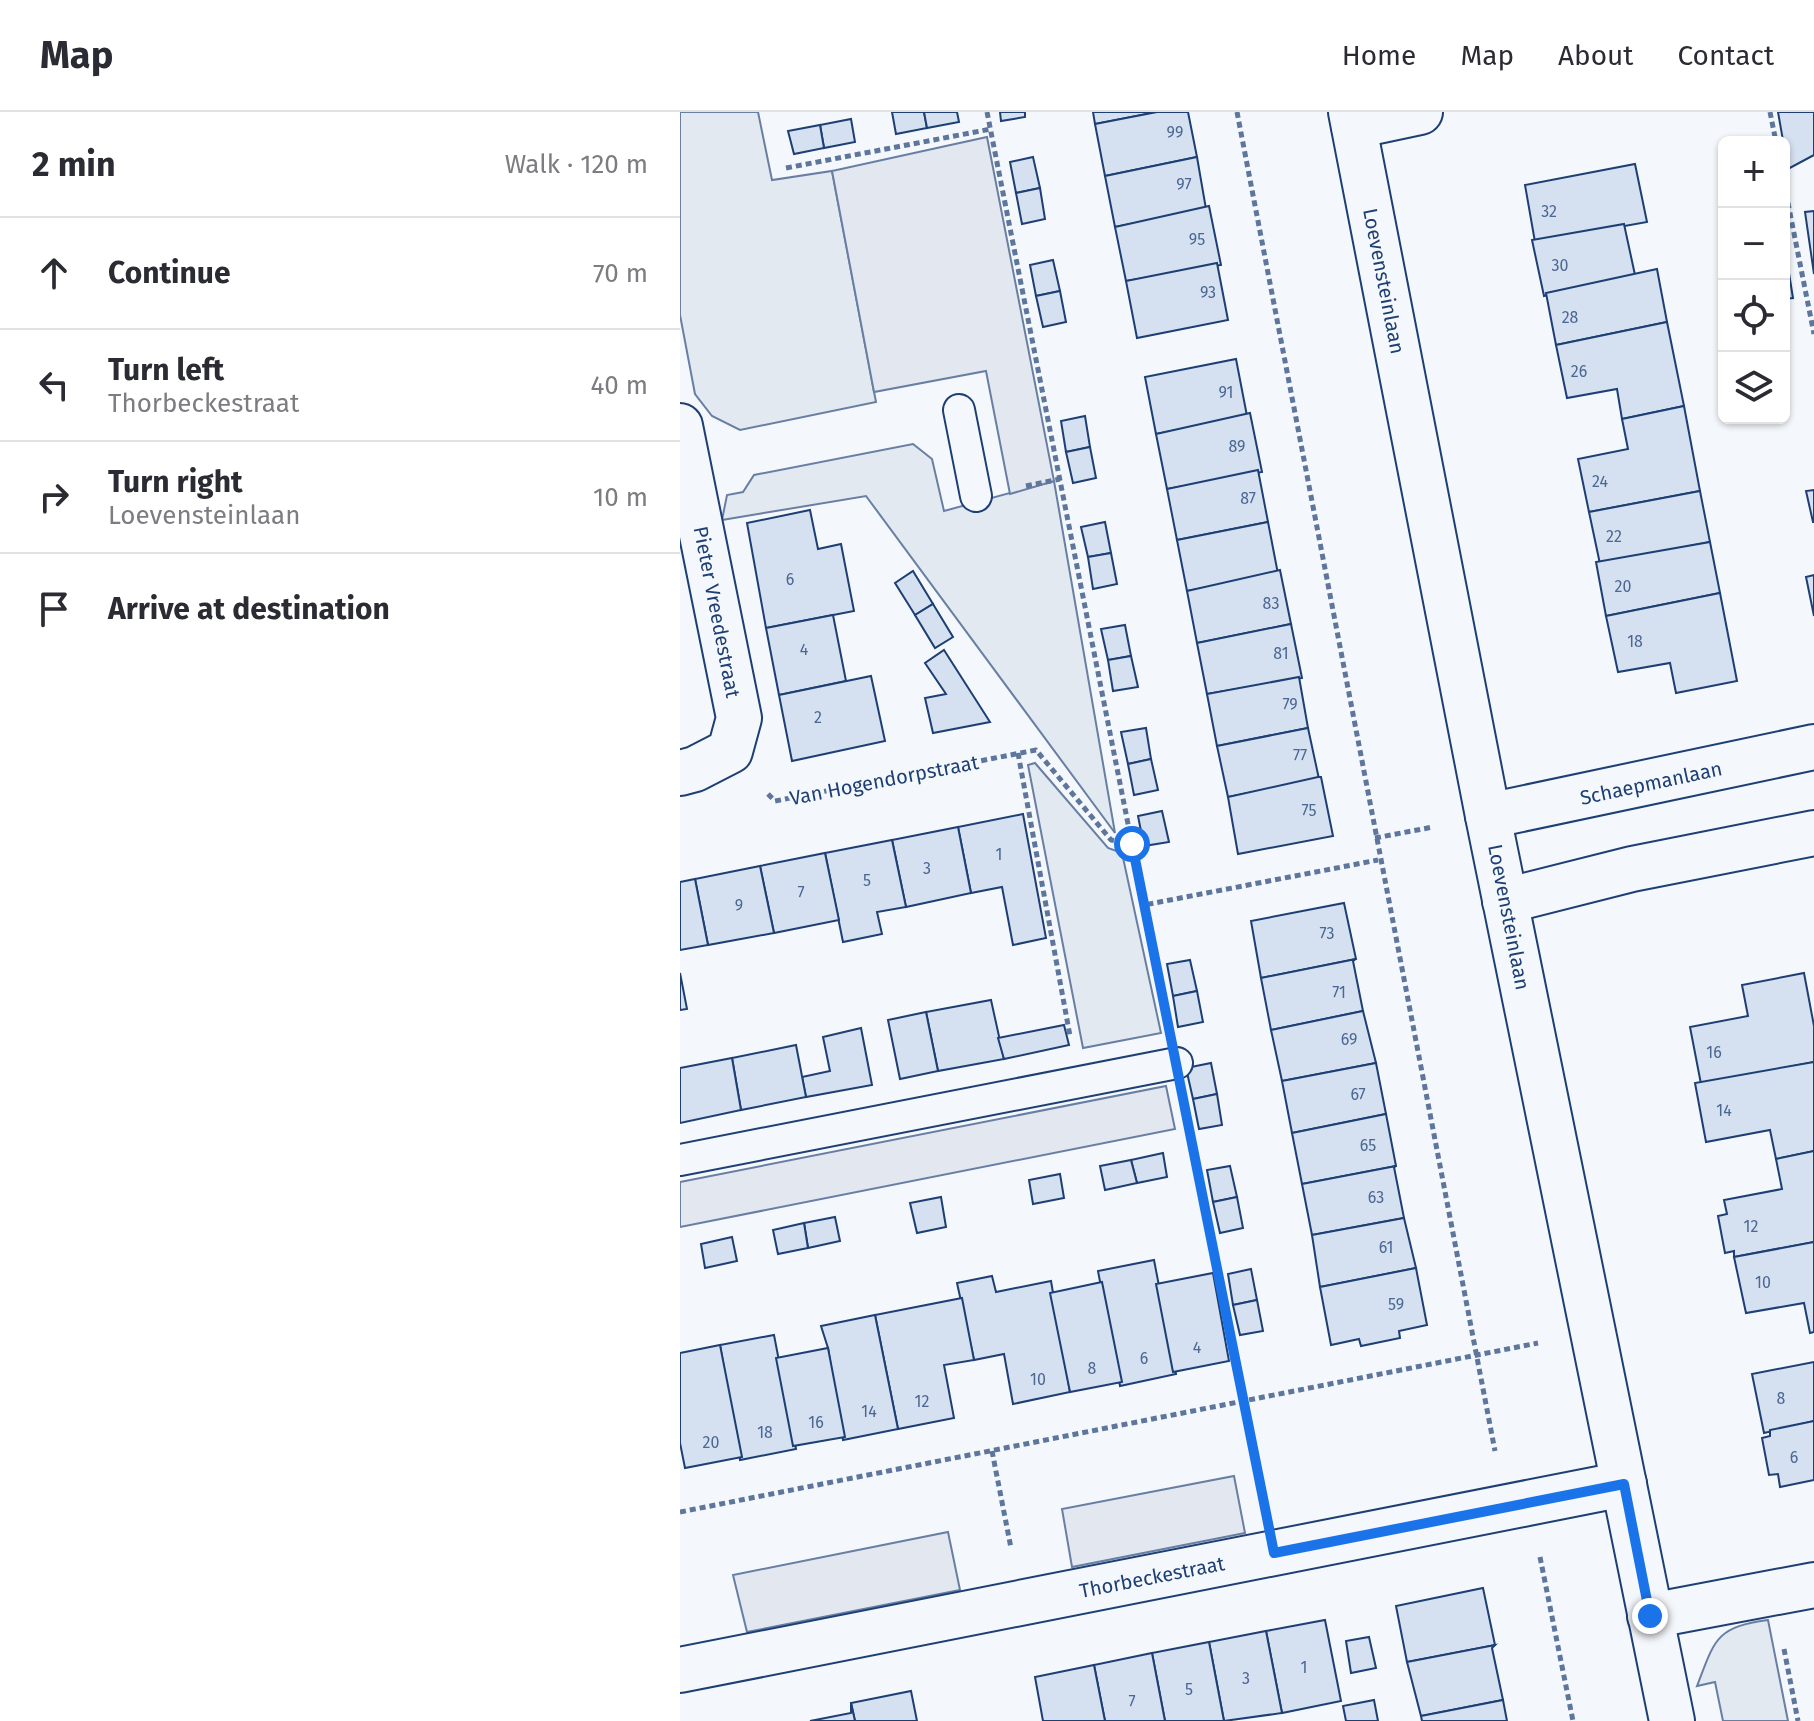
<!DOCTYPE html>
<html lang="en">
<head>
<meta charset="utf-8">
<style>
	body { margin:0; font-family:"Fira Sans",sans-serif; background:#f7f7f7; color:#2b2b33 }
	.controls { position:absolute; right:24px; top:24px; display:grid; overflow:hidden; border-radius:12px; box-shadow:0 2px 6px #0004 }
	.controls button { width:72px; height:72px; display:grid; place-items:center; padding:0; border:0; border-bottom:2px solid #e1e1e2; background:#fff; color:#2b2b33; font:40px sans-serif }
	.stop { position:absolute; width:24px; height:24px; margin:-18px; border:6px solid #1a73e8; border-radius:50%; background:#fff }
	.stop.end { background:#1a73e8; border-color:#fff; box-shadow:0 2px 8px #0008 }
	.list { margin:0; padding:0; list-style:none }
	h2 { display:flex; justify-content:space-between; align-items:center; height:104px; margin:0; padding:0 32px; font-size:34px }
	h2 small { font-size:26px; font-weight:400; color:#7c7c81 }
	.list li { display:grid; grid-template-columns:52px 1fr auto; gap:24px; align-items:center; box-sizing:border-box; height:112px; padding:0 32px; border-top:2px solid #e1e1e2 }
	.list b { display:block; font-size:30px; white-space:nowrap }
	.list p { margin:0; font-size:26px; white-space:nowrap; color:#7c7c81 }
	.list em { font-size:26px; font-style:normal; color:#7c7c81 }
	.icon { flex:none; width:44px; height:44px; fill:none; stroke:currentColor; stroke-width:2; stroke-linecap:round; stroke-linejoin:round }
	.map { position:relative; flex:none; width:1134px; height:1609px; overflow:hidden }
	header { display:flex; align-items:center; gap:48px; box-sizing:border-box; height:112px; padding:0 40px; background:#fff; border-bottom:2px solid #e1e1e2 }
	header strong { font-size:38px }
	nav { display:flex; gap:44px; margin-inline-start:auto; font-size:28px }
	main { display:flex }
	aside { flex:1; background:#fff }
	.map>svg:first-child { display:block }
	.green { fill:#e3e9f0; stroke:#687fa3; stroke-width:2 }
	.parking { fill:#e3e8f0; stroke:#687fa3; stroke-width:2 }
	.building { fill:#d5e0f0; stroke:#1d3f73; stroke-width:2 }
	.lines { fill:none; stroke-linecap:round; stroke-linejoin:round }
	.service-casing { stroke:#1d3f73; stroke-width:34 }
	.minor-casing { stroke:#1d3f73; stroke-width:48 }
	.path { stroke:#5e769c; stroke-width:5; stroke-dasharray:6 4; stroke-linecap:butt }
	.service { stroke:#f4f7fb; stroke-width:30 }
	.minor { stroke:#f4f7fb; stroke-width:44 }
	.route { stroke:#1a73e8; stroke-width:10 }
	.labels { text-anchor:middle; dominant-baseline:central; stroke-width:6; stroke-linejoin:round; paint-order:stroke }
	.number-label { font-size:16px; fill:#4b6792 }
	.street-label { font-size:20px; fill:#1d3f73; stroke:#f4f7fb }
</style>
</head>
<body>
<header>
<strong>Map</strong>
<nav><a>Home</a><a>Map</a><a>About</a><a>Contact</a></nav>
</header>
<main>
<aside>
<h2>2 min<small>Walk · 120 m</small></h2>
<ul class="list">
<li><svg class="icon" aria-label="ahead" viewBox="0 0 24 24"><path d="M12 20V5M6 11l6-6 6 6"/></svg><div><b>Continue</b></div><em>70 m</em></li>
<li><svg class="icon" aria-label="left" viewBox="0 0 24 24"><path d="M17 20v-9H6M10 6l-5 5 5 5"/></svg><div><b>Turn left</b><p>Thorbeckestraat</p></div><em>40 m</em></li>
<li><svg class="icon" aria-label="right" viewBox="0 0 24 24"><path d="M7 20v-9h11M14 6l5 5-5 5"/></svg><div><b>Turn right</b><p>Loevensteinlaan</p></div><em>10 m</em></li>
<li><svg class="icon" aria-label="arrive" viewBox="0 0 24 24"><path d="M6 21V4h12l-3 4 3 4H6"/></svg><div><b>Arrive at destination</b></div></li>
</ul>
</aside>
<div class="map">
<svg width="1134" height="1609" viewBox="0 0 1134 1609">
	<rect width="100%" height="100%" fill="#f4f7fb"/>
	<g class="green">
		<polygon points="0,0 78,0 92,68 152,59 196,290 60,318 32,304 15,282 0,203"/>
		<polygon points="233,332 252,347 264,399 374,369 435,721 186,384 42,408 47,383 63,380 74,363"/>
		<polygon points="355,651 428,736 442,741 481,921 403,936 348,653"/>
		<path d="M1088,1508L1108,1609H1043L1035,1570L1017,1574C1035,1527 1036,1515 1088,1508Z"/>
	</g>
	<g class="parking">
		<polygon points="307,25 374,369 330,382 306,259 194,280 152,59"/>
		<polygon points="486,974 495,1017 0,1115 0,1070"/>
		<polygon points="554,1364 565,1421 392,1455 382,1397"/>
		<polygon points="268,1420 280,1478 67,1520 53,1463"/>
	</g>
	<g class="building">
		<polygon points="212,0 244,0 247,16 216,22"/>
		<polygon points="244,0 277,0 279,10 247,16"/>
		<polygon points="320,0 345,0 345,5 321,9"/>
		<polygon points="413,0 477,0 415,12"/>
		<polygon points="477,0 508,0 517,45 425,64 415,12"/>
		<polygon points="1098,0 1134,0 1134,43 1108,57"/>
		<polygon points="171,7 175,30 144,36 140,13"/>
		<polygon points="140,13 144,36 114,42 108,19"/>
		<polygon points="353,45 360,76 336,81 330,50"/>
		<polygon points="517,45 526,97 435,115 425,64"/>
		<polygon points="955,52 967,110 855,130 845,73"/>
		<polygon points="360,76 365,107 342,112 336,81"/>
		<polygon points="529,94 541,153 446,169 435,115"/>
		<polygon points="1134,99 1134,162 1125,100"/>
		<polygon points="944,112 955,163 864,184 852,128"/>
		<polygon points="373,148 380,179 356,184 350,153"/>
		<polygon points="537,151 548,208 457,226 446,169"/>
		<polygon points="1104,155 1108,155 1113,186 1104,187"/>
		<polygon points="977,157 987,210 876,233 866,181"/>
		<polygon points="380,179 386,210 363,215 356,184"/>
		<polygon points="987,210 1004,294 942,307 937,277 887,286 876,233"/>
		<polygon points="556,247 567,304 476,322 465,265"/>
		<polygon points="1004,294 1020,379 909,400 898,347 948,337 942,307"/>
		<polygon points="570,301 582,360 487,377 476,322"/>
		<polygon points="405,304 410,335 386,340 381,309"/>
		<polygon points="410,335 416,366 393,371 386,340"/>
		<polygon points="578,358 588,410 497,428 487,377"/>
		<polygon points="1134,378 1134,410 1133,410 1126,379"/>
		<polygon points="1020,379 1030,430 920,452 909,400"/>
		<polygon points="130,398 138,437 161,432 174,499 86,516 67,411"/>
		<polygon points="425,410 431,441 408,445 401,415"/>
		<polygon points="588,410 598,462 507,479 497,428"/>
		<polygon points="1030,430 1040,481 926,504 916,450"/>
		<polygon points="431,441 437,472 413,477 408,445"/>
		<polygon points="600,458 611,512 517,531 507,479"/>
		<polygon points="233,459 253,492 235,503 215,471"/>
		<polygon points="1134,463 1134,504 1126,465"/>
		<polygon points="1040,481 1057,569 996,581 990,551 938,560 926,504"/>
		<polygon points="253,492 273,525 255,536 235,503"/>
		<polygon points="153,503 166,569 99,583 86,516"/>
		<polygon points="611,512 622,566 527,582 517,531"/>
		<polygon points="445,513 451,544 428,548 421,517"/>
		<polygon points="264,538 310,610 253,621 245,586 266,582 245,551"/>
		<polygon points="451,544 458,575 433,579 428,548"/>
		<polygon points="191,564 205,629 112,649 99,583"/>
		<polygon points="619,565 628,616 537,634 527,582"/>
		<polygon points="466,616 471,647 448,652 441,620"/>
		<polygon points="628,616 639,667 548,685 537,634"/>
		<polygon points="471,647 478,678 454,683 448,652"/>
		<polygon points="638,665 641,665 653,724 558,742 548,685"/>
		<polygon points="482,699 489,730 464,734 458,704"/>
		<polygon points="343,702 366,826 333,833 322,775 291,781 278,715"/>
		<polygon points="278,715 291,781 226,795 212,728"/>
		<polygon points="212,728 226,795 197,800 202,822 163,830 145,741"/>
		<polygon points="145,741 159,808 94,821 80,754"/>
		<polygon points="80,754 94,821 28,833 15,767"/>
		<polygon points="15,767 28,833 0,838 0,770"/>
		<polygon points="664,791 676,847 581,866 571,809"/>
		<polygon points="676,847 673,849 683,899 591,918 581,866"/>
		<polygon points="510,848 517,879 493,884 487,852"/>
		<polygon points="0,861 7,897 0,898"/>
		<polygon points="1124,861 1134,914 1134,950 1021,972 1010,915 1068,904 1062,873"/>
		<polygon points="517,879 523,910 498,915 493,884"/>
		<polygon points="311,888 324,947 258,959 246,900"/>
		<polygon points="683,899 696,951 602,969 591,918"/>
		<polygon points="246,900 258,959 220,967 208,908"/>
		<polygon points="384,913 389,933 324,947 318,926"/>
		<polygon points="181,916 192,973 126,985 122,965 150,959 143,925"/>
		<polygon points="116,933 126,985 61,998 52,946"/>
		<polygon points="52,946 61,998 0,1011 0,956"/>
		<polygon points="1134,950 1134,1039 1096,1047 1090,1018 1026,1030 1015,971"/>
		<polygon points="531,951 537,982 513,987 506,956"/>
		<polygon points="696,951 706,1002 612,1021 602,969"/>
		<polygon points="537,982 542,1013 519,1017 513,987"/>
		<polygon points="706,1002 716,1054 622,1072 612,1021"/>
		<polygon points="1134,1039 1134,1130 1054,1145 1054,1139 1045,1141 1038,1104 1047,1102 1044,1088 1102,1077 1096,1047"/>
		<polygon points="483,1041 487,1065 457,1071 451,1048"/>
		<polygon points="451,1048 457,1071 425,1078 420,1054"/>
		<polygon points="550,1054 557,1085 533,1090 527,1058"/>
		<polygon points="716,1054 714,1055 724,1106 632,1123 622,1072"/>
		<polygon points="380,1062 384,1086 353,1092 349,1068"/>
		<polygon points="261,1085 266,1115 237,1121 230,1091"/>
		<polygon points="557,1085 563,1116 540,1121 533,1090"/>
		<polygon points="155,1105 160,1129 128,1136 124,1111"/>
		<polygon points="724,1106 736,1156 640,1175 632,1123"/>
		<polygon points="124,1111 128,1136 98,1142 93,1118"/>
		<polygon points="52,1125 57,1149 25,1156 21,1132"/>
		<polygon points="1134,1130 1134,1220 1130,1221 1124,1191 1066,1201 1054,1145"/>
		<polygon points="474,1148 496,1262 440,1274 418,1159"/>
		<polygon points="736,1156 747,1213 719,1219 720,1226 681,1234 679,1227 651,1233 640,1175"/>
		<polygon points="571,1157 577,1188 553,1193 548,1162"/>
		<polygon points="533,1161 549,1249 493,1260 476,1172"/>
		<polygon points="312,1164 316,1180 371,1169 390,1280 333,1292 324,1242 294,1248 277,1171"/>
		<polygon points="422,1170 442,1270 390,1280 370,1181"/>
		<polygon points="282,1186 294,1248 264,1253 274,1306 218,1317 195,1203"/>
		<polygon points="577,1188 583,1219 560,1223 553,1193"/>
		<polygon points="195,1203 218,1317 163,1328 148,1236 141,1214"/>
		<polygon points="94,1223 116,1337 60,1348 40,1233"/>
		<polygon points="40,1233 62,1345 5,1356 0,1331 0,1241"/>
		<polygon points="148,1236 165,1325 113,1334 96,1246"/>
		<polygon points="1134,1250 1134,1309 1084,1321 1072,1262"/>
		<polygon points="1134,1309 1134,1368 1100,1375 1098,1362 1089,1363 1082,1326 1090,1324 1090,1318"/>
		<polygon points="803,1476 815,1533 727,1550 716,1494"/>
		<polygon points="645,1508 661,1589 602,1601 586,1519"/>
		<polygon points="586,1519 602,1601 544,1609 529,1530"/>
		<polygon points="689,1525 696,1556 671,1561 666,1529"/>
		<polygon points="529,1530 544,1609 485,1609 472,1541"/>
		<polygon points="815,1533 812,1536 823,1588 741,1604 727,1550"/>
		<polygon points="472,1541 485,1609 425,1609 414,1553"/>
		<polygon points="414,1553 425,1609 363,1609 355,1565"/>
		<polygon points="231,1579 237,1609 175,1609 171,1591"/>
		<polygon points="694,1588 698,1609 666,1609 663,1594"/>
		<polygon points="823,1588 827,1609 742,1609 741,1604"/>
		<polygon points="171,1591 175,1609 130,1609 171,1601"/>
	</g>
	<g class="lines">
		<g class="service-casing">
			<g id="service">
				<polyline points="279,298 296,384"/>
				<polyline points="0,1048 497,951"/>
			</g>
		</g>
		<g class="minor-casing">
			<g id="minor">
				<polyline points="671,0 808,704 992,1609"/>
				<polyline points="674,14 740,0"/>
				<polyline points="0,314 59,606 50,639 15,657 0,661"/>
				<polyline points="808,704 1134,635"/>
				<polyline points="825,789 952,757 1134,721"/>
				<polyline points="970,1504 1134,1473"/>
				<polyline points="0,1558 944,1372"/>
			</g>
		</g>
		<g class="path">
			<polyline points="307,0 452,732"/>
			<polyline points="557,0 815,1339"/>
			<polyline points="1090,0 1096,30"/>
			<polyline points="106,56 311,17"/>
			<polyline points="1104,71 1134,222"/>
			<polyline points="346,374 380,367"/>
			<polyline points="338,641 390,924"/>
			<polyline points="88,682 95,689 356,638 431,728 452,732 464,793 698,748"/>
			<polyline points="695,726 753,715"/>
			<polyline points="464,793 487,903"/>
			<polyline points="506,999 583,1386"/>
			<polyline points="312,1339 331,1436"/>
			<polyline points="0,1400 858,1231"/>
			<polyline points="860,1445 893,1609"/>
			<polyline points="1104,1537 1118,1609"/>
		</g>
		<use href="#service" class="service"/>
		<use href="#minor" class="minor"/>
	</g>
	<g class="lines">
		<polyline class="route" points="452,732 594,1441 944,1372 970,1504"/>
	</g>
	<g class="labels">
		<g class="number-label">
			<text x="495" y="20">99</text>
			<text x="504" y="72">97</text>
			<text x="869" y="99">32</text>
			<text x="517" y="127">95</text>
			<text x="880" y="153">30</text>
			<text x="528" y="180">93</text>
			<text x="890" y="205">28</text>
			<text x="899" y="259">26</text>
			<text x="546" y="280">91</text>
			<text x="557" y="334">89</text>
			<text x="920" y="369">24</text>
			<text x="568" y="386">87</text>
			<text x="934" y="424">22</text>
			<text x="110" y="467">6</text>
			<text x="943" y="474">20</text>
			<text x="591" y="491">83</text>
			<text x="955" y="529">18</text>
			<text x="124" y="537">4</text>
			<text x="601" y="541">81</text>
			<text x="610" y="592">79</text>
			<text x="138" y="605">2</text>
			<text x="620" y="643">77</text>
			<text x="629" y="698">75</text>
			<text x="319" y="742">1</text>
			<text x="247" y="756">3</text>
			<text x="187" y="768">5</text>
			<text x="121" y="780">7</text>
			<text x="59" y="793">9</text>
			<text x="647" y="821">73</text>
			<text x="659" y="880">71</text>
			<text x="669" y="927">69</text>
			<text x="1034" y="940">16</text>
			<text x="678" y="982">67</text>
			<text x="1044" y="998">14</text>
			<text x="688" y="1033">65</text>
			<text x="696" y="1085">63</text>
			<text x="1071" y="1114">12</text>
			<text x="706" y="1135">61</text>
			<text x="1083" y="1170">10</text>
			<text x="716" y="1192">59</text>
			<text x="517" y="1235">4</text>
			<text x="464" y="1246">6</text>
			<text x="412" y="1256">8</text>
			<text x="358" y="1267">10</text>
			<text x="1101" y="1286">8</text>
			<text x="242" y="1289">12</text>
			<text x="189" y="1299">14</text>
			<text x="136" y="1310">16</text>
			<text x="85" y="1320">18</text>
			<text x="31" y="1330">20</text>
			<text x="1114" y="1345">6</text>
			<text x="624" y="1555">1</text>
			<text x="566" y="1566">3</text>
			<text x="509" y="1577">5</text>
			<text x="452" y="1589">7</text>
		</g>
		<g class="street-label">
			<text transform="translate(704 169) rotate(79)">Loevensteinlaan</text>
			<text transform="translate(37 500) rotate(79)">Pieter Vreedestraat</text>
			<text transform="translate(204 668) rotate(-11)">Van Hogendorpstraat</text>
			<text transform="translate(971 671) rotate(-12)">Schaepmanlaan</text>
			<text transform="translate(829 805) rotate(79)">Loevensteinlaan</text>
			<text transform="translate(472 1465) rotate(-11)">Thorbeckestraat</text>
		</g>
	</g>
</svg>
<div class="controls">
<button>+</button>
<button>−</button>
<button><svg class="icon" aria-label="locate" viewBox="0 0 24 24"><circle cx="12" cy="12" r="6"/><path d="M12 2v4M12 18v4M2 12h4M18 12h4"/></svg></button>
<button><svg class="icon" aria-label="layers" viewBox="0 0 24 24"><path d="M12 4l9 5-9 5-9-5zM3 14l9 5 9-5"/></svg></button>
</div>
<div class="stop" style="left:452px;top:732px"></div>
<div class="stop end" style="left:970px;top:1504px"></div>
</div>
</main>
</body>
</html>
